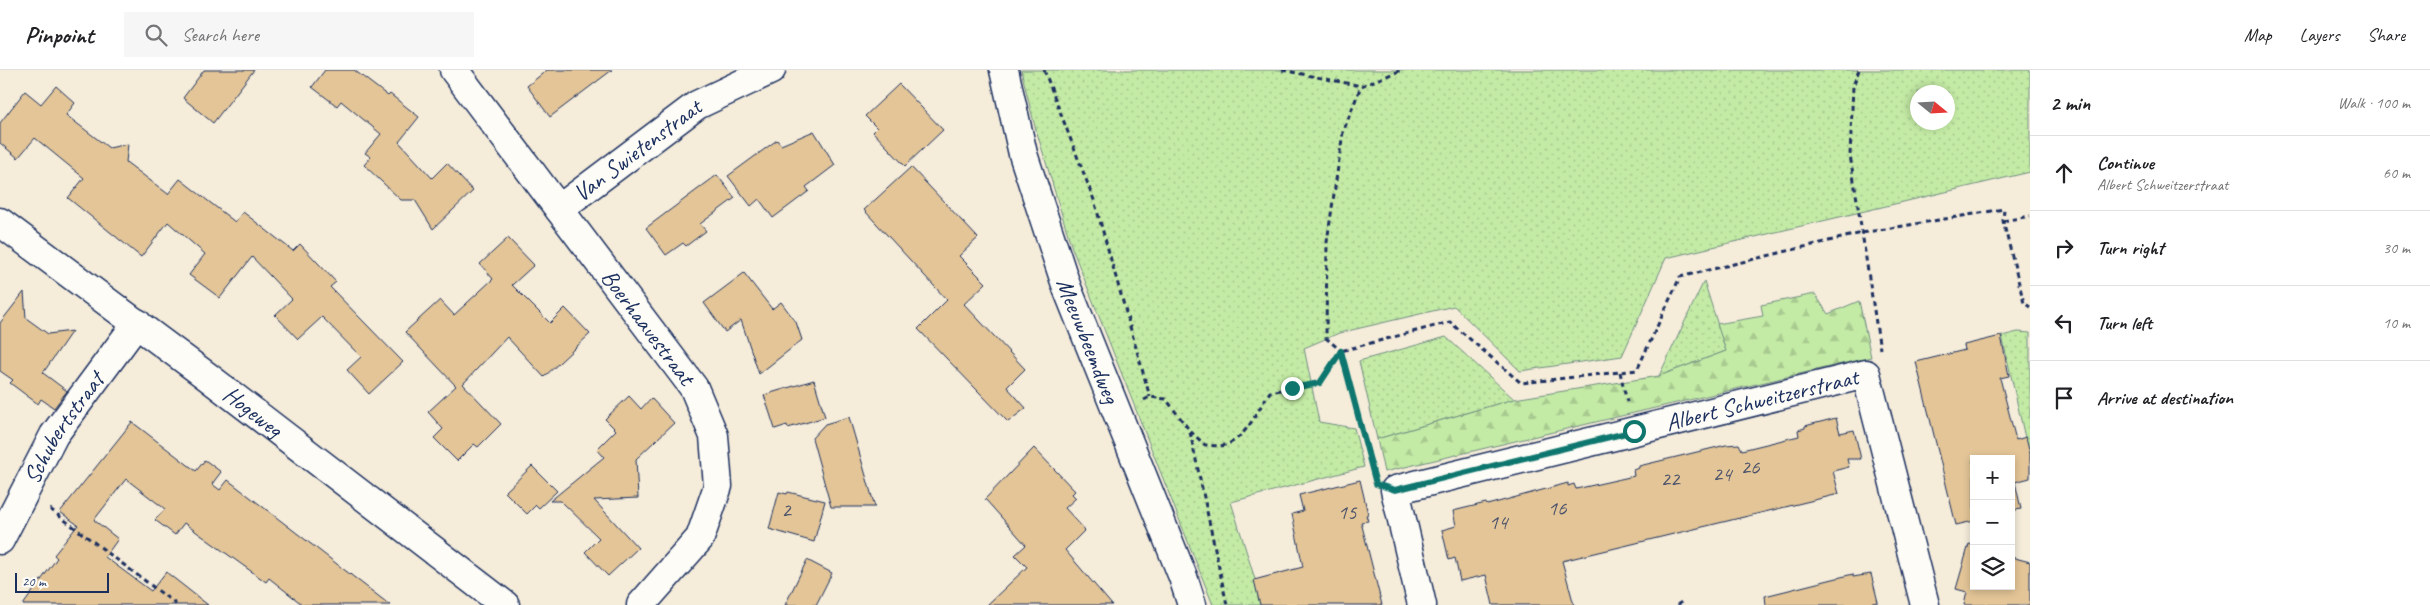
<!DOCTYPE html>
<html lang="en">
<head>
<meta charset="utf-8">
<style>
	body { margin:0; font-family:Caveat,sans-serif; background:#f6f6f6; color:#202124 }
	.controls { position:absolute; right:15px; bottom:15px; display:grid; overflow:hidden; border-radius:0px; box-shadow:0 2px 8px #0003 }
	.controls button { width:45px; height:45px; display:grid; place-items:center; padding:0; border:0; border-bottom:1px solid #e0e0e0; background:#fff; color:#202124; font:25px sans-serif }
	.compass { position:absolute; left:1910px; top:15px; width:45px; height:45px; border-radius:50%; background:#fff; box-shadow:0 2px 8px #0003; rotate:108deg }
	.scale { position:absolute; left:15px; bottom:12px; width:94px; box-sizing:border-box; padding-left:5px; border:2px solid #1b2f5e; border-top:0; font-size:14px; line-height:18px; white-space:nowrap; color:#1b2f5e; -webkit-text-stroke:4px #fdfcf7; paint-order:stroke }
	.stop { position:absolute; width:15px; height:15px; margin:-11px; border:4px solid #0f766e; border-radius:50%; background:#fff }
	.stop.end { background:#0f766e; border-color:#fff; box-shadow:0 1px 5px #0008 }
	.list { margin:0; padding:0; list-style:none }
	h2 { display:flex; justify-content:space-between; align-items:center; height:65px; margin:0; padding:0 20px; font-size:21px }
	h2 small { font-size:16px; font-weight:400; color:#757577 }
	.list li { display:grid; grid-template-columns:32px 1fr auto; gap:15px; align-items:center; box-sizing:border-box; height:75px; padding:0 20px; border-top:1px solid #e0e0e0 }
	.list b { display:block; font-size:19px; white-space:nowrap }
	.list p { margin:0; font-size:16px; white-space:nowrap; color:#757577 }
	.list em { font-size:16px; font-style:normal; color:#757577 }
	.icon { flex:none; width:28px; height:28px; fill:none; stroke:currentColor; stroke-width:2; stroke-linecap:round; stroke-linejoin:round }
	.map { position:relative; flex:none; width:2030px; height:535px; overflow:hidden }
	header { display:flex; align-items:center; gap:30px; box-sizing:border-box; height:70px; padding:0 25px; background:#fff; border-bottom:1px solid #e0e0e0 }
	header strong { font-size:24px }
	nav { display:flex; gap:28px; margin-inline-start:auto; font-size:18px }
	.search { width:350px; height:45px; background:#f6f6f6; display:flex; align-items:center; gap:12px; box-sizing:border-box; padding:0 18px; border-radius:0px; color:#757577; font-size:19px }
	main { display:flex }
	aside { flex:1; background:#fff }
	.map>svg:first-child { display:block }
	.grass { fill:url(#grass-dots); stroke:#708d82; fill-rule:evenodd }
	.forest { fill:url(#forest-firs); stroke:#708d82 }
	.building { fill:#e3c597; stroke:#1b2f5e }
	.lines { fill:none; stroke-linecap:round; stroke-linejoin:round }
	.street-casing { stroke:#1b2f5e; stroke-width:31 }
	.path { stroke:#1b2f5e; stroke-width:3; stroke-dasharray:5 4; stroke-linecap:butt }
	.street { stroke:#fdfcf7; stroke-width:28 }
	.route { stroke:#0f766e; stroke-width:6 }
	.labels { text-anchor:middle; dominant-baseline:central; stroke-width:5; stroke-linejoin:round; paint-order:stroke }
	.number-label { font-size:21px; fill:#4d546c }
	.street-label { font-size:24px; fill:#1b2f5e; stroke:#fdfcf7 }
</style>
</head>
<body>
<header>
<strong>Pinpoint</strong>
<div class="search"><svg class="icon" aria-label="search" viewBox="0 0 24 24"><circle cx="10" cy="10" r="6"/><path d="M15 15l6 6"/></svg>Search here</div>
<nav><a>Map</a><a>Layers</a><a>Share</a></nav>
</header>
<main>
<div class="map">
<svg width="2030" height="535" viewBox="0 0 2030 535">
	<defs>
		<pattern id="grass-dots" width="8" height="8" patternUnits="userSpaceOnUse" patternTransform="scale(1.25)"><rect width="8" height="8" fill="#c4eba5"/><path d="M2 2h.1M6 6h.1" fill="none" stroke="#a8ca90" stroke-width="1.8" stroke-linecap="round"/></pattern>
		<pattern id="forest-firs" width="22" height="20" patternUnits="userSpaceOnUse" patternTransform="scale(1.25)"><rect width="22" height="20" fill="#c4eba5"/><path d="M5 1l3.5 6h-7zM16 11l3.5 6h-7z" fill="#a8ca90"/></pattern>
	</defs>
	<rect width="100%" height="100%" fill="#f5ecda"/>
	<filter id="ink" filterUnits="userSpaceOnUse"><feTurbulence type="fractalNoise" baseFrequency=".02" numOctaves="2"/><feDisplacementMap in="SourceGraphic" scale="10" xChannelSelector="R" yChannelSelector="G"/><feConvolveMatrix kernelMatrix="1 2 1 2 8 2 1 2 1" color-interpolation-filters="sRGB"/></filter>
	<g filter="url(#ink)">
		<g class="grass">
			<path d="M1021,0H2030V102L1666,188L1622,286L1520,301L1454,236L1339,263L1304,278L1319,352L1354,358L1364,397L1231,432L1263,535H1213L1072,178L1034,53ZM1918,22H1948V52H1918Z"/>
			<polygon points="1704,211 1726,281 1659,306"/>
			<polygon points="2018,262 2030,263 2030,390 2002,266"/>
			<polygon points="1446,267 1514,329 1377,369 1359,291"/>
		</g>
		<polygon class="forest" points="1815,224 1828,244 1859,231 1871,287 1384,402 1377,369 1514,329 1659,306 1726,281 1717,254 1763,246 1761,235"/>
		<g class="building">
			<polygon points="204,0 254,0 213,53 183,28"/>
			<polygon points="325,0 354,0 388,26 390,24 419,47 399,72 432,108 447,93 473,121 433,159 415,130 401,130 364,95 371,87 365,83 381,64 341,31 337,36 312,17"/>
			<polygon points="547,0 612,0 550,47 527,16"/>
			<polygon points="899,14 943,60 905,96 873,62 877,58 865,46"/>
			<polygon points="56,16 75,33 66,45 109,78 128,74 126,92 168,124 180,109 235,152 243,142 293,181 300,174 336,212 330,217 403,292 369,324 347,300 361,287 322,247 298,269 275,245 292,229 252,187 220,228 189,205 205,184 168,152 141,187 68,128 84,108 35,68 18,88 0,73 0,53 25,21 41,34"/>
			<polygon points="814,61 835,95 806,117 809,121 773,148 759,129 751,136 728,106 777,70 781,75"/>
			<polygon points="911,97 978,168 959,186 986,213 964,234 1025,299 1007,317 1026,338 1008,352 918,259 947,230 864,140"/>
			<polygon points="717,105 735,128 700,154 706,161 686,176 683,173 666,185 646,158"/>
			<polygon points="508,168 534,195 512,215 550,253 565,238 590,264 544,307 507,267 463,314 501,354 478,377 474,374 457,391 434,368 443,359 428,342 456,316 405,262 440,230 454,245 493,209 480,194"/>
			<polygon points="744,203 772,239 781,232 796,252 802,270 759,304 741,250 725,262 704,233"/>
			<polygon points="24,222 26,248 48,264 72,261 43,303 67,321 54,338 41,329 38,334 10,313 13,310 0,301 0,253"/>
			<polygon points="2001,266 2009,306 2000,308 2016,370 2026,367 2030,383 2030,408 2015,412 2021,439 2011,441 2011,389 1974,389 1974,451 1956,455 1916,292 1965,280 1964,275"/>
			<polygon points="814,310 825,347 788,358 787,355 775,359 764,325"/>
			<polygon points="629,326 641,339 651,328 674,353 636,389 638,428 594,430 638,478 608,506 585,482 599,468 561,431 550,431 604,387 597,379 616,360 605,349"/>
			<polygon points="849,347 875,437 831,437 812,368 825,354"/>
			<polygon points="1836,348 1840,363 1854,360 1861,389 1847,389 1849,397 1833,401 1839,424 1562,491 1574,535 1493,535 1486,505 1460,511 1455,488 1449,490 1442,460 1456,456 1453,441 1486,433 1487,435 1568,413 1568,416 1574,414 1576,419 1634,406 1633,400 1639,398 1639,396 1726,375 1739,374 1742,380 1799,366 1798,360 1805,358 1805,356"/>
			<polygon points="132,352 196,401 205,390 221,402 212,414 220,420 228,410 390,535 303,535 269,508 266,512 184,453 175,465 155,450 165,439 126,409 94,450 118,469 105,487 151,521 166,502 208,535 23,535 57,488 54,485 78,455 60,442"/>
			<polygon points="1034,378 1075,421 1072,424 1076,428 1065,438 1085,460 1065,480 1112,535 987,535 1027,497 1015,485 1026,475 985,429"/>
			<polygon points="532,396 557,421 539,438 536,435 527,444 505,422"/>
			<polygon points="1360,410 1368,444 1366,445 1368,451 1361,452 1382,535 1260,535 1254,510 1303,497 1292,444 1303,441 1299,425"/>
			<polygon points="779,422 787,424 788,422 825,431 814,472 769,459"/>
			<polygon points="1969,474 1974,475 1974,516 2011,516 2011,487 2030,492 2030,535 1964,535 1967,522 1956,519"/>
			<polygon points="807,490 832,503 816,535 785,535"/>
			<polygon points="1853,504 1853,507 1871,504 1878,532 1862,535 1766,535 1765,526"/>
		</g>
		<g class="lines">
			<g class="street-casing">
				<g id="street">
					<path id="s1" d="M454,0L694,318L714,366L718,416L700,468L641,535"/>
					<path id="s2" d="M1004,0L1023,84L1067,218L1183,507L1192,535"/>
					<path id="s3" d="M559,139L697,35L771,0"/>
					<path id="s4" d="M0,152L208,307L505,535"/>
					<path id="s5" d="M0,470L54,365L137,253"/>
					<path id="s6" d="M1422,535L1395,420L1866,304L1925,535"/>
				</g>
			</g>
			<g class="path">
				<polyline points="1044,0 1094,130 1150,327"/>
				<polyline points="1282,0 1361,16 1402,0"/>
				<polyline points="1859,0 1853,16 1850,85 1880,279"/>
				<polyline points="2003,151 2030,146"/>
				<polyline points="1620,302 1627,332"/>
				<path d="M1144,330L1150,327L1166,329L1190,361L1205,375C1211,375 1220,377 1225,375C1247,368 1257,340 1270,322L1320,313L1341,281L1326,268L1327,172L1343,62L1361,16"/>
				<polyline points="1190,362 1227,535"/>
				<polyline points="1373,401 1341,281 1450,252 1521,313 1637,300 1680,207 1862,163 2004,139 2003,151 2024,233 2030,237"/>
				<polyline points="50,439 177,535"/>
				<polyline points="1677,535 1683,531"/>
			</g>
			<use href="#street" class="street"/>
		</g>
	</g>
	<g class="lines" filter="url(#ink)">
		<polyline class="route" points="1292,318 1320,313 1341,281 1376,414 1395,420 1634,361"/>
	</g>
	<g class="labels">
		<g class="number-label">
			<text x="1750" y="397">26</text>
			<text x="1722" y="404">24</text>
			<text x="1670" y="409">22</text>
			<text x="1557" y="438">16</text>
			<text x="786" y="440">2</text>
			<text x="1347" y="442">15</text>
			<text x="1498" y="452">14</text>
		</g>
		<g class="street-label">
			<text stroke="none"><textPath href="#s3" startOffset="98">Van Swietenstraat</textPath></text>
			<text stroke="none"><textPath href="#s1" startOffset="322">Boerhaavestraat</textPath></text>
			<text stroke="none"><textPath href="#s2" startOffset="284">Meeuwbeemdweg</textPath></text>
			<text stroke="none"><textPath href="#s6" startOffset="496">Albert Schweitzerstraat</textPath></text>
			<text stroke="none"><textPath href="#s4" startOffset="316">Hogeweg</textPath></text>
			<text stroke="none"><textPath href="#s5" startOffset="129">Schubertstraat</textPath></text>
		</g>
	</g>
</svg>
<div class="controls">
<button>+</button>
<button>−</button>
<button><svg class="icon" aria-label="layers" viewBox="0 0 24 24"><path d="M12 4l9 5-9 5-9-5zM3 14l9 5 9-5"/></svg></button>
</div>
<svg class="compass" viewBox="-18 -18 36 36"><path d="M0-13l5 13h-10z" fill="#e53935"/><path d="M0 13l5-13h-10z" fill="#757577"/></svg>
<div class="scale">20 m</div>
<div class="stop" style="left:1634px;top:361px"></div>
<div class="stop end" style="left:1292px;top:318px"></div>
</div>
<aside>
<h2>2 min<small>Walk · 100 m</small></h2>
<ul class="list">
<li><svg class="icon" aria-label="ahead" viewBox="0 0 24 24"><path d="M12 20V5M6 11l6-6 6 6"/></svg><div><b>Continue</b><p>Albert Schweitzerstraat</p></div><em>60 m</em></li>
<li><svg class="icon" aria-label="right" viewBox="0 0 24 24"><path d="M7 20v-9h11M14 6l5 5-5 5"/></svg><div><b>Turn right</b></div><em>30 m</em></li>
<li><svg class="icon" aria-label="left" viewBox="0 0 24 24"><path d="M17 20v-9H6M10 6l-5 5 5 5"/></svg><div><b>Turn left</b></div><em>10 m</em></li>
<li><svg class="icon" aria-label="arrive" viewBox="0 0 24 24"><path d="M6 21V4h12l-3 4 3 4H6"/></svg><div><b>Arrive at destination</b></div></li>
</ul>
</aside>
</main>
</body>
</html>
